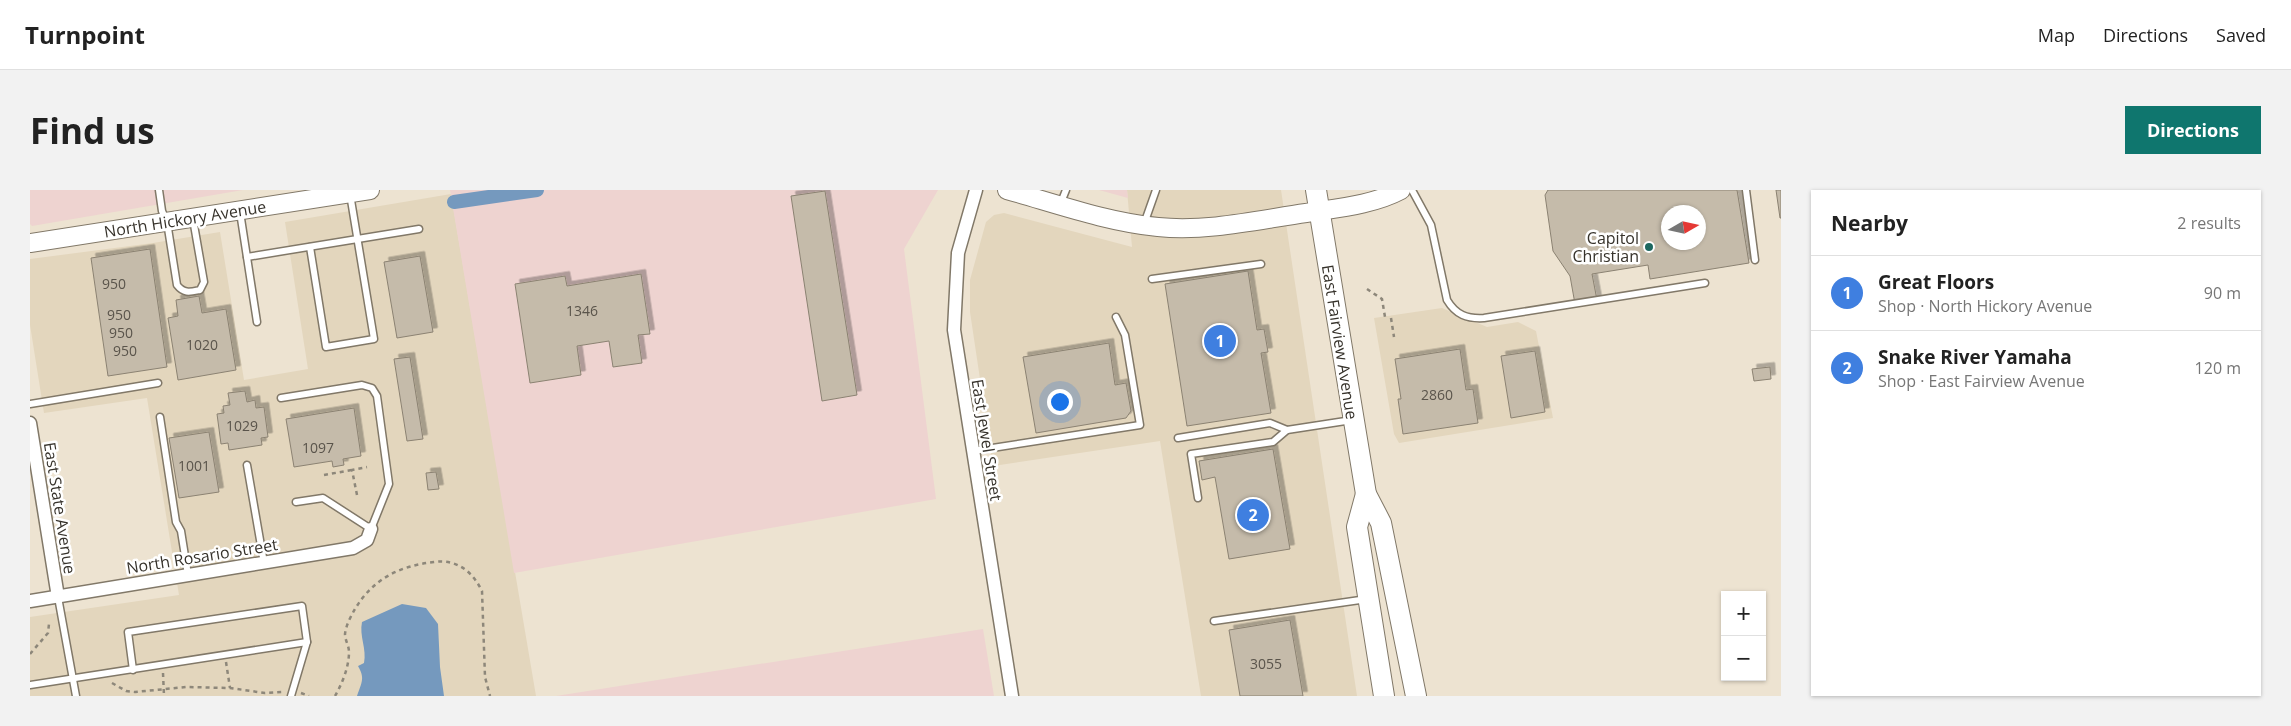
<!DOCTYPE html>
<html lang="en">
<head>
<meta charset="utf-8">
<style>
	body { margin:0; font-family:"Open Sans",sans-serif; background:#f2f2f2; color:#222 }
	.controls { position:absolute; right:15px; bottom:15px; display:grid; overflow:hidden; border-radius:0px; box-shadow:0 1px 4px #0004 }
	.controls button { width:45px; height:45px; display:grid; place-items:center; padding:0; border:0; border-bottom:1px solid #e0e0e0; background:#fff; color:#222; font:25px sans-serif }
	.compass { position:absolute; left:1631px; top:15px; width:45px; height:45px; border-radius:50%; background:#fff; box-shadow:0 1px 4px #0004; rotate:81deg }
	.you { position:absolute; left:1029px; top:211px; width:18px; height:18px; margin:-12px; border:4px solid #fff; border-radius:50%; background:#1a73e8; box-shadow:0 0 0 8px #1a73e833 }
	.badge { display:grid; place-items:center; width:32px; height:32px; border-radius:50%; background:#0f766e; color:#fff; font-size:16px; font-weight:700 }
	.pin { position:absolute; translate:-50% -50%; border:2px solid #fff; box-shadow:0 1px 5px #0006 }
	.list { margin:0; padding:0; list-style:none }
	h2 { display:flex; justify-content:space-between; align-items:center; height:65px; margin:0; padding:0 20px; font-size:21px }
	h2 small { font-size:16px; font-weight:400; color:#767676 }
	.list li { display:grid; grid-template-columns:32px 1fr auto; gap:15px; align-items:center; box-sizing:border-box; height:75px; padding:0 20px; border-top:1px solid #e0e0e0 }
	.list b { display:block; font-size:19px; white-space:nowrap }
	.list p { margin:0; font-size:16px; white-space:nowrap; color:#767676 }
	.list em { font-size:16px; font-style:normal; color:#767676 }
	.map { position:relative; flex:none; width:1751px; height:506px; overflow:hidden; border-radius:0px }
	header { display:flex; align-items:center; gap:30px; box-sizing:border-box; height:70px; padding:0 25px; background:#fff; border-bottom:1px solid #e0e0e0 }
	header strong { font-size:24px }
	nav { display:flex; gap:28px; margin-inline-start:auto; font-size:18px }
	.intro { display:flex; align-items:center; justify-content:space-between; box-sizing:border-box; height:120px; padding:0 30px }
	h1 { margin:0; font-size:35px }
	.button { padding:12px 22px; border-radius:0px; background:#0f766e; color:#fff; font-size:18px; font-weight:700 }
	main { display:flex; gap:30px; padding:0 30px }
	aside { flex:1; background:#fff; border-radius:0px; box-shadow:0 1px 4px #0004 }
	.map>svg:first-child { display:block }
	.built { fill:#e3d6bd }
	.industrial { fill:#eed3d0 }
	.water { fill:#7599be }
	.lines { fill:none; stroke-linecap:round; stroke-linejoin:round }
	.canal { stroke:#7599be; stroke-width:14 }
	.building { fill:#c5bbaa; stroke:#8b8272; fill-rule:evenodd; filter:url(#shadow) }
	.lane-casing { stroke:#817868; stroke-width:9 }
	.street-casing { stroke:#817868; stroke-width:15 }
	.secondary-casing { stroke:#817868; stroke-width:20 }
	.primary-casing { stroke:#817868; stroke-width:22 }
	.path { stroke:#8d877a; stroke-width:2.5; stroke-dasharray:4 4; stroke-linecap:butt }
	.lane { stroke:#fff; stroke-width:6 }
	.street { stroke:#fff; stroke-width:12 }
	.secondary { stroke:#fff; stroke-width:18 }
	.primary { stroke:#fff; stroke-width:20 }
	.poi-dot { fill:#1d6860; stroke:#fff; stroke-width:2 }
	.labels { text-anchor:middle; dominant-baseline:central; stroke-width:5; stroke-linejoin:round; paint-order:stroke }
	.number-label { font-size:14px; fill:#5a544b }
	.street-label { font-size:16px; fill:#36322b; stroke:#fff }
	.poi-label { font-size:16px; fill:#36322b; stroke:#fff; text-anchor:end }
</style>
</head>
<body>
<header>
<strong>Turnpoint</strong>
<nav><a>Map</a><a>Directions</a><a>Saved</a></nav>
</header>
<div class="intro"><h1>Find us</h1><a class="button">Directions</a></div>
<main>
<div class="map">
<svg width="1751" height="506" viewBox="0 0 1751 506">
	<defs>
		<filter id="shadow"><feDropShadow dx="4.5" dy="-4.5" stdDeviation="0" flood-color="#0004"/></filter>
	</defs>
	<rect width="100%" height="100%" fill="#ede3d1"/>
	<g class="built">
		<polygon points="1097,0 1251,0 1327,506 1171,506 1130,251 963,276 940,122 940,90 956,32 964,25 974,23 1102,57"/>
		<polygon points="421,4 506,506 0,506 0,427 149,405 117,208 14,223 0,135 0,69 123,53 190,42 214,190 278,179 255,32"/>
		<polygon points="1412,118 1457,137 1488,132 1506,141 1523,228 1369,253 1364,244 1344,128"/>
	</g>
	<g class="industrial">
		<polygon points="0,0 213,0 2,36 0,34"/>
		<polygon points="420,0 908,0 874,59 906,309 484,383"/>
		<polygon points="1069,0 1097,0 1098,8"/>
		<polygon points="953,439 964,506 526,506"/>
	</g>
	<path class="water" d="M372,414L396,418L408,434L410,477L414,506H327C332,492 335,488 328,476L334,473C337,459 329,446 332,432Z"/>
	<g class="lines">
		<polyline class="canal" points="424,12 507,0"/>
	</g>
	<g class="building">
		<path d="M1518,0H1707L1719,73L1620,89L1618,75L1562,84L1567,110L1545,114L1540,86L1523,61L1515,5ZM1638,22H1668V52H1638Z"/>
		<polygon points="1746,0 1751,0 1751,28 1750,28"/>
		<polygon points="795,1 827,205 792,211 761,6"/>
		<polygon points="120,59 137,177 78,186 61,68"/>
		<polygon points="390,66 403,142 367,148 354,72"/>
		<polygon points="1218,81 1227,140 1234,139 1238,162 1231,163 1241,223 1157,236 1135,94"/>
		<polygon points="611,84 620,144 608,145 612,173 583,177 579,151 547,156 551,185 500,193 485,94 535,86 537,96"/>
		<polygon points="169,106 172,123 196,119 206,180 148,190 138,128 148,126 146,110"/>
		<polygon points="1079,153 1085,195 1096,193 1101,221 1096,228 1006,243 993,167"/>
		<polygon points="1430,159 1436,200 1443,199 1448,233 1373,244 1368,209 1371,209 1365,169"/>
		<polygon points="1505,161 1515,222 1481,228 1471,166"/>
		<polygon points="380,167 393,249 377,251 364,169"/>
		<polygon points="1740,177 1741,189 1724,191 1722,179"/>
		<polygon points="215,201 217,212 225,210 226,218 234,217 238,247 231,248 232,255 199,260 198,253 191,254 187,224 194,223 193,216 200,215 198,203"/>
		<polygon points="324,218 331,266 313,269 314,275 303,277 302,271 264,277 256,229"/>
		<polygon points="179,242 189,302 149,308 139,248"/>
		<polygon points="1243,259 1260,359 1199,369 1185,287 1172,290 1169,271"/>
		<polygon points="406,282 409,299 398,300 396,283"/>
		<polygon points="1260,430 1273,506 1210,506 1199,440"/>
	</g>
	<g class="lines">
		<g class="lane-casing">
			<g id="lane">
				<path d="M129,0L132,21L137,32L147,95C154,104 160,102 170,100L174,92L163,29"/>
				<path d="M1382,0L1401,35L1417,110C1426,125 1437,129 1454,128L1675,93"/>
				<polyline points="1716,0 1725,70"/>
				<polyline points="1030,15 1036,0"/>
				<polyline points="210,22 227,132"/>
				<polyline points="1114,34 1126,0"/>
				<polyline points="280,57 296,157 344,149 320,4"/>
				<polyline points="217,67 389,39"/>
				<polyline points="1122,89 1231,74"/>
				<polyline points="251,208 332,195 342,198 347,206 359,294 341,339 293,308 266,312"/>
				<polyline points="0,214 128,193"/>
				<polyline points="130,227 146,332 151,341 158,385"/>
				<polyline points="1148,248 1240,233 1257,240"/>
				<polyline points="943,261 1110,235 1095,145 1086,127"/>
				<polyline points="217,275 234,373"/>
				<polyline points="1168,308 1161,264 1243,252 1257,240 1322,230"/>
				<polyline points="28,407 46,506"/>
				<polyline points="1184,431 1337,409"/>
				<polyline points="103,480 98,442 272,416 277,452 261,506"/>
				<polyline points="0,495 277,452"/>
			</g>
		</g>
		<g class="street-casing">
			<g id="street">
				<polyline points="946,0 928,63 924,140 982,506"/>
				<polyline points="0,233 28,407"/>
				<polyline points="0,411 323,358 337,350 341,339"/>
			</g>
		</g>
		<g class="secondary-casing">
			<g id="secondary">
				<path d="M977,0C1027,14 1077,32 1128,37C1177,42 1228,30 1276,23C1307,18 1343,15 1371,0"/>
				<polyline points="0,53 340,0"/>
			</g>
		</g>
		<g class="primary-casing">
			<g id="primary">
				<polyline points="1286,0 1336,304 1351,333 1386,506"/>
				<polyline points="1336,304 1327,337 1354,506"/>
			</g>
		</g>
		<g class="path">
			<polyline points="1337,99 1352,109 1355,127"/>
			<polyline points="1361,128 1364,147"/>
			<polyline points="294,285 322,280"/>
			<polyline points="327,305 322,280 337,277"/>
			<polyline points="0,464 18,443 19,434"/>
			<polyline points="196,472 200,498"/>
			<polyline points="133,483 134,506"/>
			<polyline points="82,493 96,501 105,502 156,497 200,498 235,503 252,502"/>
			<polyline points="271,503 279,506"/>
			<path d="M305,506C312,494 319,477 319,462C319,456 315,450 315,444C316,435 321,426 325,419C343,389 369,376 404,372C427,369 442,381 452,401L455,487L460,506"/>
		</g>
		<use href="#lane" class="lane"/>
		<use href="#street" class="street"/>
		<use href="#secondary" class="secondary"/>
		<use href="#primary" class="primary"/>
	</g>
	<circle class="poi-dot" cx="1619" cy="57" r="5"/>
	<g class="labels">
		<g class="number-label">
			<text x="84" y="93">950</text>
			<text x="552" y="120">1346</text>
			<text x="89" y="124">950</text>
			<text x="91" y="142">950</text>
			<text x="172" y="154">1020</text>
			<text x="95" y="160">950</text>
			<text x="1407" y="204">2860</text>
			<text x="212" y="235">1029</text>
			<text x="288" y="257">1097</text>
			<text x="164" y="275">1001</text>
			<text x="1236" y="473">3055</text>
		</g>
		<g class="street-label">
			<text transform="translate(155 29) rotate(-9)">North Hickory Avenue</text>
			<text transform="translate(1310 152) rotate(81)">East Fairview Avenue</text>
			<text transform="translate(957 250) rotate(81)">East Jewel Street</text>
			<text transform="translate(30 318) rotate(81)">East State Avenue</text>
			<text transform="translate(172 366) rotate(-9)">North Rosario Street</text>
		</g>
		<g class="poi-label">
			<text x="1609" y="48">Capitol<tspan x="1609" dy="18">Christian</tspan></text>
		</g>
	</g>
</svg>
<div class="controls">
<button>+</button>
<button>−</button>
</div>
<svg class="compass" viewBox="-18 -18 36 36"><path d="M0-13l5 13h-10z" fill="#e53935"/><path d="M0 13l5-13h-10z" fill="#767676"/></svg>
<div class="you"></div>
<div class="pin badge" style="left:1190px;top:151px;background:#3f7fe0">1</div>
<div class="pin badge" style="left:1223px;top:325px;background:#3f7fe0">2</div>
</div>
<aside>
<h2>Nearby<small>2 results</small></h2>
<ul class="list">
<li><span class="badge" style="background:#3f7fe0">1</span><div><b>Great Floors</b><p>Shop · North Hickory Avenue</p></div><em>90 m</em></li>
<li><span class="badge" style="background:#3f7fe0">2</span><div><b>Snake River Yamaha</b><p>Shop · East Fairview Avenue</p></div><em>120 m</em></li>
</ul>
</aside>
</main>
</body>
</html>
